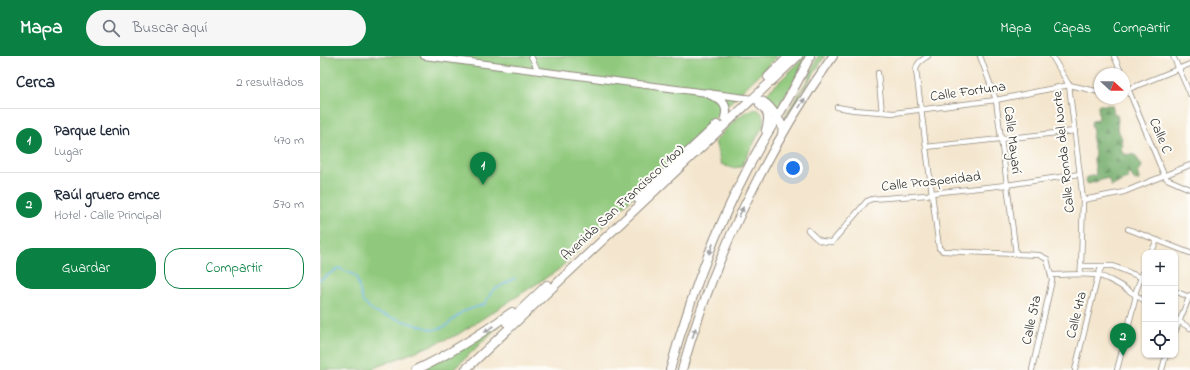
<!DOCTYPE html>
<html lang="es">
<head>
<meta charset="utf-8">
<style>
	body { margin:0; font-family:"Indie Flower",sans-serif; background:#f6f6f7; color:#1f2937 }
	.controls { position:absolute; right:12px; bottom:12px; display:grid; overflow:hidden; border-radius:8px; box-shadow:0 1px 3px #0004 }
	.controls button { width:36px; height:36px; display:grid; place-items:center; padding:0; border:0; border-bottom:1px solid #e0e1e3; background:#fff; color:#1f2937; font:20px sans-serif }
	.compass { position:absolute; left:774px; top:12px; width:36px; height:36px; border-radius:50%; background:#fff; box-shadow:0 1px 3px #0004; rotate:111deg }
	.you { position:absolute; left:473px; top:112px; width:14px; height:14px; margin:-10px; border:3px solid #fff; border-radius:50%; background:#1a73e8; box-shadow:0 0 0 6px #1a73e833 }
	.badge { display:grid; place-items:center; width:26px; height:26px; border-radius:50%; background:#0b8043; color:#fff; font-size:13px; font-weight:700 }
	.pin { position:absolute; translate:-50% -33px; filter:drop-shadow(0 1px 2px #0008) }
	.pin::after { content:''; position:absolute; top:21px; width:14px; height:12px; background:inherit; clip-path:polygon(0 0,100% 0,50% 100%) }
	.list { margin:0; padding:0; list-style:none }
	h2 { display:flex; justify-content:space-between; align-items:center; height:52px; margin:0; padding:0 16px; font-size:17px }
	h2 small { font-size:13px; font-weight:400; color:#747a83 }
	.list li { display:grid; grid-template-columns:26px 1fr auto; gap:12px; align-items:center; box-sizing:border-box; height:64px; padding:0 16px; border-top:1px solid #e0e1e3 }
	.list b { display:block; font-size:15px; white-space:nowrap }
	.list p { margin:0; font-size:13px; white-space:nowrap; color:#747a83 }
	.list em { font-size:13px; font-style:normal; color:#747a83 }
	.actions { display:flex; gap:8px; padding:12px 16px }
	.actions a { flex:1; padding:9px 0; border:1px solid #0b8043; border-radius:16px; text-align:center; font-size:14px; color:#0b8043 }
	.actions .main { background:#0b8043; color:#fff }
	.icon { flex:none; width:22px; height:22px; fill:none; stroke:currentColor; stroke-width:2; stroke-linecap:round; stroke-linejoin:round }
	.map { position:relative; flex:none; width:870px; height:314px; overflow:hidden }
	header { display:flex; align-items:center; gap:24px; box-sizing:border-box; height:56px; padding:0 20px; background:#0b8043; color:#fff }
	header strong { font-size:19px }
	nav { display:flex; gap:22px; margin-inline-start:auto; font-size:14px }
	.search { width:280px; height:36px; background:#f6f6f7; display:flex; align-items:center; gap:10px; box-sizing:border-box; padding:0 14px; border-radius:22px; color:#747a83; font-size:15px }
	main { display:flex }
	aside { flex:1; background:#fff }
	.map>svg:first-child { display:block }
	.green { fill:#90c97d; stroke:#5e7a54 }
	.forest { fill:url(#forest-firs); stroke:#506c4c }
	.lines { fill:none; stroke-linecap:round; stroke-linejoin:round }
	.stream { stroke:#6ab5e3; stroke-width:1.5 }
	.street-casing { stroke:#90887c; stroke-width:6 }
	.secondary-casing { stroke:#90887c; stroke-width:8 }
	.highway-casing { stroke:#90887c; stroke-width:10 }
	.street { stroke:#fff; stroke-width:4.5 }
	.secondary { stroke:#fff; stroke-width:6 }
	.highway { stroke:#fff; stroke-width:8 }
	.oneway { fill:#a0a0a0 }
	.labels { text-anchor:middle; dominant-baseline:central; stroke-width:4; stroke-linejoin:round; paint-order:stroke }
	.street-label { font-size:14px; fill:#2b2b2b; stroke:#fdfcf7 }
</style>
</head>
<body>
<header>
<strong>Mapa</strong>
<div class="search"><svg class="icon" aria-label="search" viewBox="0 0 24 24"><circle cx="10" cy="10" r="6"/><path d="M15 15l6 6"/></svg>Buscar aquí</div>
<nav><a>Mapa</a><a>Capas</a><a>Compartir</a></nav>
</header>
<main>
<aside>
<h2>Cerca<small>2 resultados</small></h2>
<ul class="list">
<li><span class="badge">1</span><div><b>Parque Lenin</b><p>Lugar</p></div><em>470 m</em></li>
<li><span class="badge">2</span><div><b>Raúl gruero emce</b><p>Hotel · Calle Principal</p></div><em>570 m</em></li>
</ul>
<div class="actions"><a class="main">Guardar</a><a>Compartir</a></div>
</aside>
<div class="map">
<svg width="870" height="314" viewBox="0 0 870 314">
	<defs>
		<pattern id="forest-firs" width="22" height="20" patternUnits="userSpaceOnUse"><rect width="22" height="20" fill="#74ad6c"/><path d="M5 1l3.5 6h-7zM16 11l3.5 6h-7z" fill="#5f8d59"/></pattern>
	</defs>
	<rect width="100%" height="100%" fill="#fdfcf7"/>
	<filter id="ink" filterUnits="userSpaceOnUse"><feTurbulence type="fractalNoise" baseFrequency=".025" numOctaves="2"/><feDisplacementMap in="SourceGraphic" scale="8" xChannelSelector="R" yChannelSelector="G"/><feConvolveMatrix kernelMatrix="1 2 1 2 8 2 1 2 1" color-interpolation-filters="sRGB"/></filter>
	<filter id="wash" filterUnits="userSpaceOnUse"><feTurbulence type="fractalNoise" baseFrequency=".012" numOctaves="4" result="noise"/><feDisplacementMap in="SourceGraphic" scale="16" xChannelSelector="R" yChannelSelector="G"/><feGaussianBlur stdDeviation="0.9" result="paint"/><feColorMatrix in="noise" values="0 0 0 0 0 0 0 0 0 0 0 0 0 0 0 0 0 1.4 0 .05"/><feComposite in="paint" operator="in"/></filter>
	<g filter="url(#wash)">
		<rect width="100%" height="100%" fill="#f4e6ce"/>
		<g class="green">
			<polygon points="0,0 458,0 238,214 137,279 49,314 0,314"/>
			<polygon points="486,0 478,18 456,54 441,43"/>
			<polygon points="498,0 505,0 463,66 462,65 489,22"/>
			<path d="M437,53C444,58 444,62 443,70L421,111L411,112L401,108L395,85C407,73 420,54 437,53Z"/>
			<polygon points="187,262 133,314 99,314"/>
		</g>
		<path class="forest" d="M778,49H792L794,58H797L798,64L797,71L802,83L801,85L803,90L801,92L803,98L815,99L822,110L818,118L819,124H814L811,118L808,119V123C801,123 798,129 791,130L788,122L768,128L766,126L767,121L776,119L774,104L775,95L772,85L773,75L771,67L773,64L779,63Z"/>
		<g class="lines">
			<polyline class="stream" points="0,224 19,212 36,220 43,246 56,257 114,274 126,270 142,256 165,248 172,235 195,222"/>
		</g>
	</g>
	<g filter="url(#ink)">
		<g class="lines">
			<g class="street-casing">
				<g id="street">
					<polyline points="211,0 218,15"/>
					<path d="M608,0C602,4 597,6 596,14L619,192L623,195L719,199L727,203L732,224L712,314"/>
					<polyline points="660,0 676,44 696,198"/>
					<polyline points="732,0 749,29 763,144 761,210 760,218"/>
					<polyline points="794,0 802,18"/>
					<polyline points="853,0 870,38"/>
					<polyline points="558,17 562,56"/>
					<polyline points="804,23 844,119 847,123 870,133"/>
					<polyline points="804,35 870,8"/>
					<polyline points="517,51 534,54 574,57 676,44 749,29 780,36"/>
					<polyline points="606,91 755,75"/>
					<polyline points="763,144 804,136 870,109"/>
					<polyline points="808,173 870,197"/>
					<path d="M488,174C498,184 498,186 512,186L547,145L552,143L607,139L612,137L686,129L760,118"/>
					<polyline points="831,197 837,184"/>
					<polyline points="761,210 793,210 825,223"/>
					<path d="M731,219C746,219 761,217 775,219C790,221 812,237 825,245"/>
					<polyline points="855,235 869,241"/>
					<polyline points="855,263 870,272"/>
					<polyline points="855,276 870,239"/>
					<polyline points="755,314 778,219 782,210"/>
					<polyline points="797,314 815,244 816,235 825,211"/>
					<polyline points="842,314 846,299"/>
				</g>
			</g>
			<g class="secondary-casing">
				<polyline id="secondary" points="104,0 433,43"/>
			</g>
			<g class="highway-casing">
				<g id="highway">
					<polyline points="448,21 469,0"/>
					<path d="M387,37C398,42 410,47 405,62"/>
					<path d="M433,43C444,44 450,50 456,60C460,66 464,69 462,78"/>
					<path d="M440,49C450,56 449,63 446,74"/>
					<polyline points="318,143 397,69"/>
					<polyline points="187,267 227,229"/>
					<path d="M96,314C130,298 161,278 192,256"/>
					<polyline points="145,314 478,0"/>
					<path d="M350,314C369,245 394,177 427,114C447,75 473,40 490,0"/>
					<path d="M362,314C394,201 445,96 513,0"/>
				</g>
			</g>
			<use href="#street" class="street"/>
			<use href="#secondary" class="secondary"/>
			<use href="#highway" class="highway"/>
		</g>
		<defs><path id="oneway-solid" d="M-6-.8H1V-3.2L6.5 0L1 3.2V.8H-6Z"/></defs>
		<g class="oneway">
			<use href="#oneway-solid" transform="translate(482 47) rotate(-58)"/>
			<use href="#oneway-solid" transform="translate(421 156) rotate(-65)"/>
			<use href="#oneway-solid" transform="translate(391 193) rotate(111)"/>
			<use href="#oneway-solid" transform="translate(169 273) rotate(146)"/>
			<use href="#oneway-solid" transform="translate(374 277) rotate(-72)"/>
		</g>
	</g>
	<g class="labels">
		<g class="street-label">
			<text transform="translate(648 36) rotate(-8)">Calle Fortuna</text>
			<text transform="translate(840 80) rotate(67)">Calle C</text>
			<text transform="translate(692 84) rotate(83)">Calle Mayarí</text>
			<text transform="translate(744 96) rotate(-96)">Calle Ronda del Norte</text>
			<text transform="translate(611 126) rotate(-6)">Calle Prosperidad</text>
			<text transform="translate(303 147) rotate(-43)">Avenida San Francisco (100)</text>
			<text transform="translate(757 259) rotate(-76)">Calle 4ta</text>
			<text transform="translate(712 264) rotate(-78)">Calle 5ta</text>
		</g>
	</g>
</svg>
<div class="controls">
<button>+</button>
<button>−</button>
<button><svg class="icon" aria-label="locate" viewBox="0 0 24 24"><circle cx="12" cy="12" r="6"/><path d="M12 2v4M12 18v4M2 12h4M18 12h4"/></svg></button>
</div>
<svg class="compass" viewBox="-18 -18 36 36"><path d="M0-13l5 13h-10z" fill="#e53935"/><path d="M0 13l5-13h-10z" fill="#747a83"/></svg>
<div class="you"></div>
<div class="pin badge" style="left:163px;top:129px">1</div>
<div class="pin badge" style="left:803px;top:300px">2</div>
</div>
</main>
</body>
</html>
